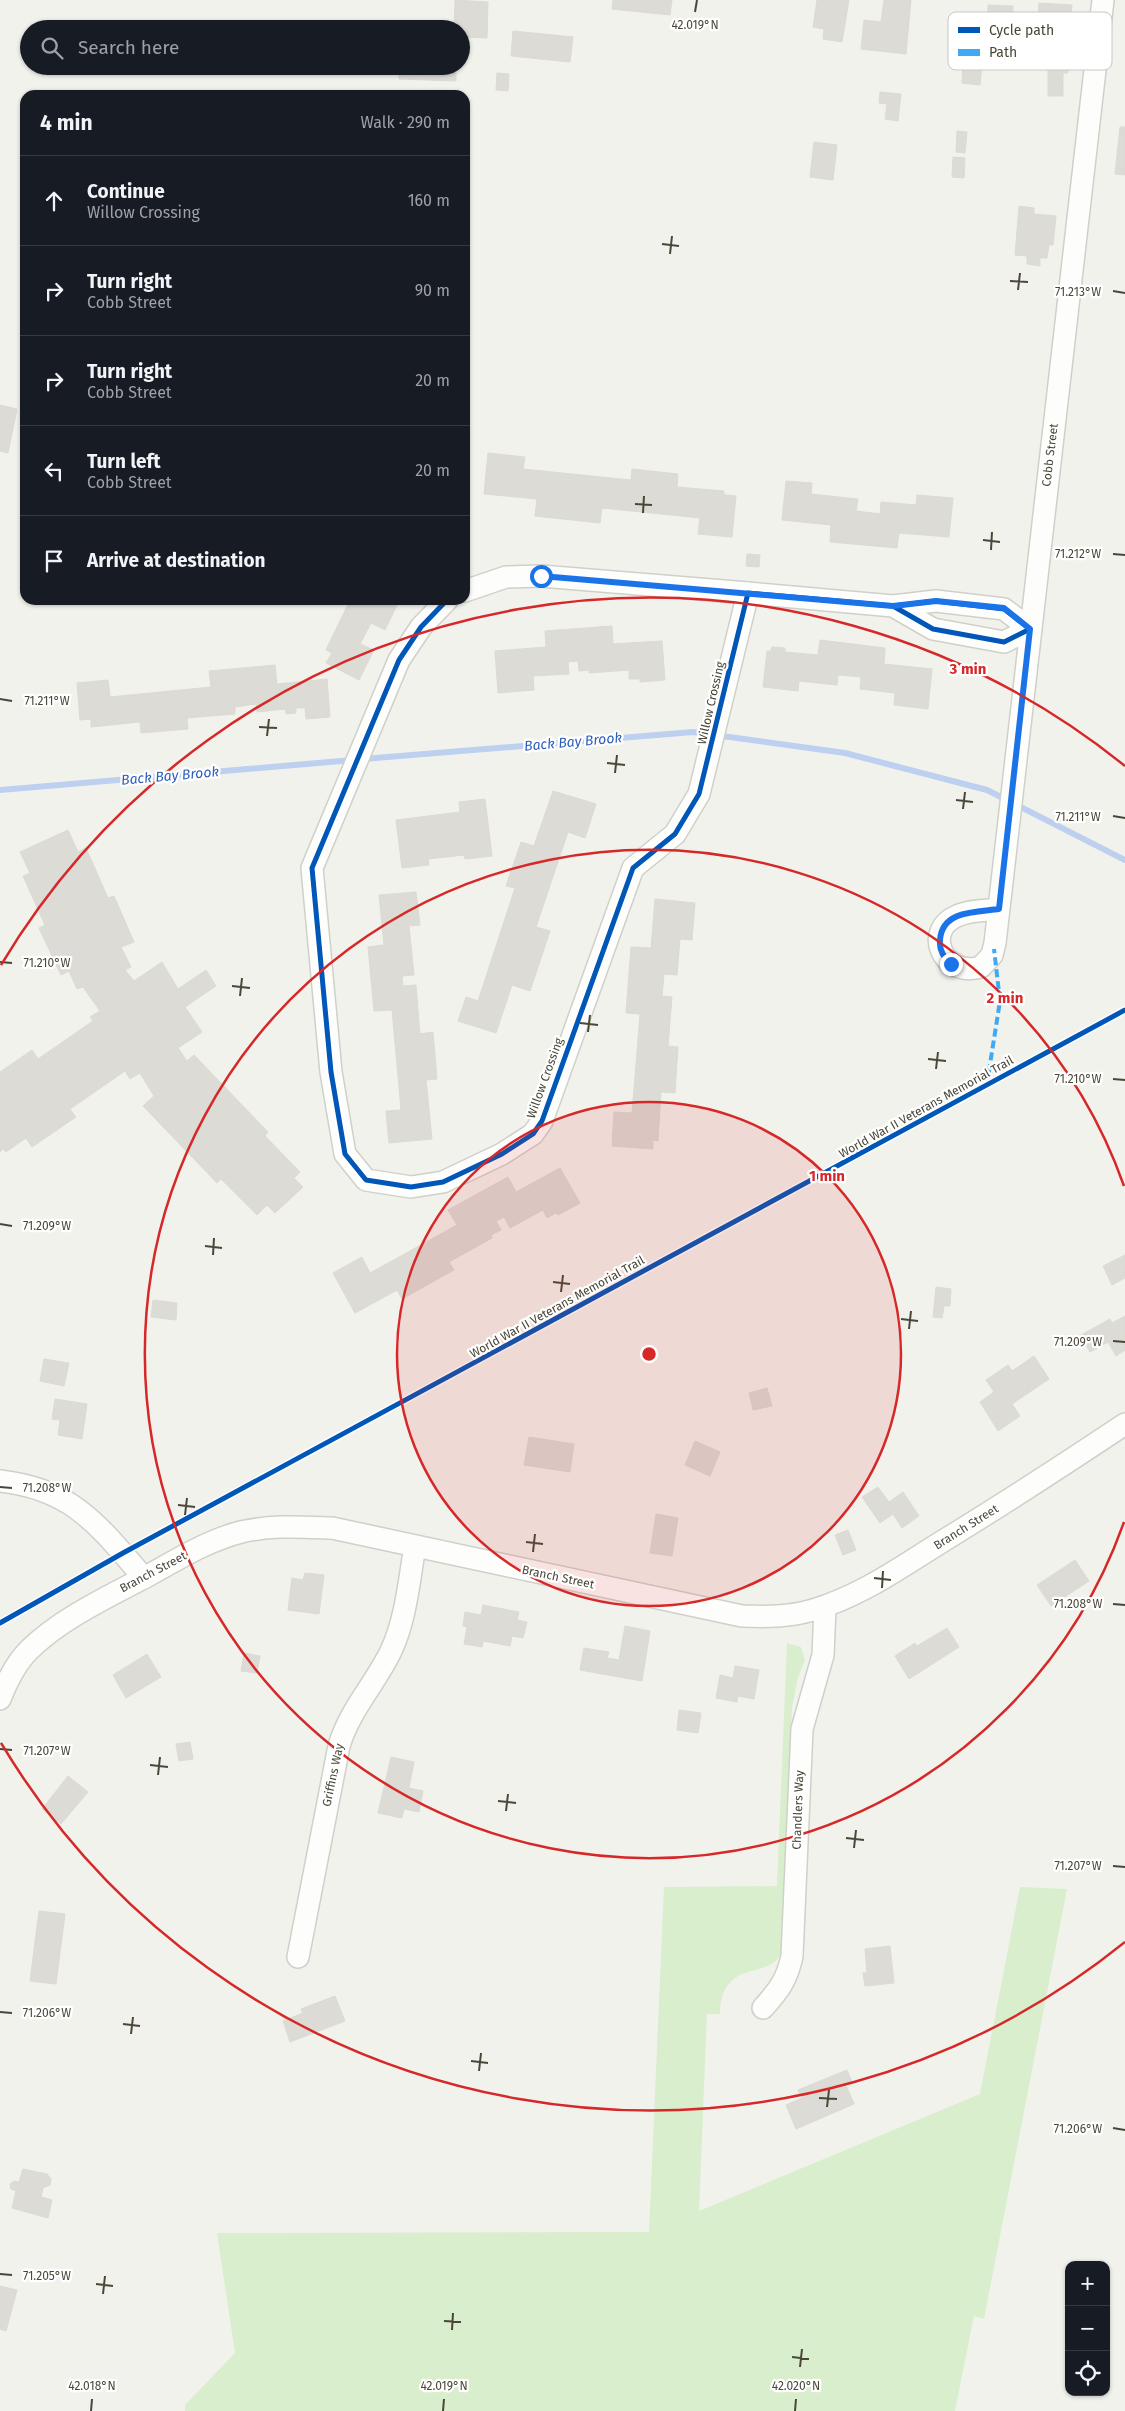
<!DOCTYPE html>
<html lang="en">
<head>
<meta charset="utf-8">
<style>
	body { margin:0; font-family:"Fira Sans",sans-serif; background:#242831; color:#f1f3f6 }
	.controls { position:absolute; right:15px; bottom:15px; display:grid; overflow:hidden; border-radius:10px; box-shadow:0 1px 4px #0004 }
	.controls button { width:45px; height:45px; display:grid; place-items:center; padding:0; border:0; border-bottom:1px solid #363941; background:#171b24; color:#f1f3f6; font:25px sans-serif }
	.stop { position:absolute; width:15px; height:15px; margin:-11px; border:4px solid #1a73e8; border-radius:50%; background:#fff }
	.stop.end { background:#1a73e8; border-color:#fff; box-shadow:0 1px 5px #0008 }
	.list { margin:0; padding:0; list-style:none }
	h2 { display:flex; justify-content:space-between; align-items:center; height:65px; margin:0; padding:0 20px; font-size:21px }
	h2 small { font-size:16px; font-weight:400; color:#9ea1a6 }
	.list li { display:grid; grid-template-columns:32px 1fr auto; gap:15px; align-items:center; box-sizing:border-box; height:90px; padding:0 20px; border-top:1px solid #363941 }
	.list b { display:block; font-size:19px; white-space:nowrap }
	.list p { margin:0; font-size:16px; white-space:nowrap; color:#9ea1a6 }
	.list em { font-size:16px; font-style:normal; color:#9ea1a6 }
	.icon { flex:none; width:28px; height:28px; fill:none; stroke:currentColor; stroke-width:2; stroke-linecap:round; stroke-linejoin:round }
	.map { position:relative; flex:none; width:1125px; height:2411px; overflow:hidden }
	.search { position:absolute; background:#171b24; box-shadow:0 1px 4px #0004; left:20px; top:20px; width:450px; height:55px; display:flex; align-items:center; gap:12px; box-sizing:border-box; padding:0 18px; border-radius:28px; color:#9ea1a6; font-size:19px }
	.panel { position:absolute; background:#171b24; box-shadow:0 1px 4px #0004; left:20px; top:90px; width:450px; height:515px; border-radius:15px }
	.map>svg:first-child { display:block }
	.green { fill:#d9eecd }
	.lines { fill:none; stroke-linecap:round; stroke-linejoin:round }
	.stream { stroke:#bdd0f0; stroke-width:6 }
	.building { fill:#dcdbd5; stroke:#dbdad3 }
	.minor-casing { stroke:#d0d0ca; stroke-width:24 }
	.minor { stroke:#fdfdfc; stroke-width:21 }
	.quiet { stroke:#3fa9f5; stroke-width:4; stroke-dasharray:8 4; stroke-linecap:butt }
	.cycleway-casing { stroke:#fff; stroke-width:8 }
	.cycleway { stroke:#0057b8; stroke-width:5 }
	.route { stroke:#1a73e8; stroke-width:6 }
	.ticks { fill:none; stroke:#4a4738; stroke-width:2 }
	.ring { fill:none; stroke:#d62828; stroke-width:2.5 }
	.labels { text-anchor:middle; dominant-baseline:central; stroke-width:4.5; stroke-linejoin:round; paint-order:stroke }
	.street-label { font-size:12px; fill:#4a4738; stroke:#fff }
	.water-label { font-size:14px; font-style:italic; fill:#2d5eba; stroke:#fff }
	.key { fill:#fff; stroke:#c9c8c3; stroke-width:1 }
	.key-label { font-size:14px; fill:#4a4738 }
	.ticks-label { font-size:12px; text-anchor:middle; fill:#4a4738; stroke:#fff; stroke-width:4.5; stroke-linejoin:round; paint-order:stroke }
	.centre { fill:#d62828; stroke:#fff; stroke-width:2.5 }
	.ring-label { font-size:15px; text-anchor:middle; font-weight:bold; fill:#d62828; stroke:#fff; stroke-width:4.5; stroke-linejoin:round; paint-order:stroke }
</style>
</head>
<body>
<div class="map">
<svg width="1125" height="2411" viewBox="0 0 1125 2411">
	<rect width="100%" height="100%" fill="#f2f2ed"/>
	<path class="green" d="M787,1643L801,1647L805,1660L798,1677L792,1707L782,1950C774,1982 721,1955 720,2014H707L699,2211L980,2094L1020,1887L1067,1889L984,2319L974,2316L955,2411H185V2405L235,2353L217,2233L649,2232L664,1887L777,1886Z"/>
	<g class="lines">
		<g class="stream">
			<polyline points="363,759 693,732 845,753 987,790 1125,860"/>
			<polyline points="0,790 353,760"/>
		</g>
	</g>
	<g class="building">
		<polygon points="455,0 488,2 487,38 461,37 461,29 454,29"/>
		<polygon points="613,0 672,0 670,15 612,9"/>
		<polygon points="817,0 849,0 842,42 823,39 824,29 813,27"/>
		<polygon points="884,0 911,0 906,54 861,49 864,20 881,22"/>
		<polygon points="1039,3 1072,5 1069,44 1043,42 1044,31 1037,30"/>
		<polygon points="988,5 1013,6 1011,57 1000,56 1000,53 994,53 995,35 987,35"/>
		<polygon points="513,31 573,37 570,62 511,56"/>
		<polygon points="1048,54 1068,54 1068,73 1063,73 1063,96 1048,96"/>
		<polygon points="963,62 982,64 980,85 962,83"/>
		<polygon points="399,66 456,66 456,81 399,79"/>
		<polygon points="497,73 509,74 508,91 496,90"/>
		<polygon points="880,92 901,94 898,121 885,119 887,104 879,103"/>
		<polygon points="1120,127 1125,127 1125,175 1115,174"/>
		<polygon points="957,131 967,132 965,153 956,152"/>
		<polygon points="814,142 837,145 833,180 810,177"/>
		<polygon points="953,157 965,158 964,178 952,177"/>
		<polygon points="1019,206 1034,208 1034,214 1056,216 1053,245 1049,245 1047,258 1040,258 1040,266 1027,264 1027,256 1015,255"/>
		<polygon points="0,405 17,409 8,453 0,451"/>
		<polygon points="488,453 525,457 523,469 631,480 632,469 678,474 677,487 724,491 724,495 736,496 732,537 698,534 700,518 602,508 600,523 535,516 537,499 484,494"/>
		<polygon points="786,481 812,483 811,494 858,499 856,511 880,514 881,502 916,505 917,495 953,498 949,537 899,533 897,548 830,542 831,525 782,520"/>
		<polygon points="747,554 760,555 759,567 746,566"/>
		<polygon points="350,600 399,601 385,630 371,623 360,644 374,650 359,680 326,663 332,653 326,650"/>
		<polygon points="612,626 613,644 662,641 665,680 640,682 640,679 629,679 629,670 589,673 589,670 579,671 578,661 568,662 569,674 533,676 534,690 498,693 495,651 546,647 545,631"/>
		<polygon points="820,640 885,648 884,664 932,669 928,709 894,705 895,693 860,689 861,677 838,675 837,685 799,681 798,691 763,687 767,651 771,651 772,647 785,648 785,652 818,655"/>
		<polygon points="275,665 277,684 327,679 330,717 306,719 305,708 296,708 296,713 286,714 285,709 257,712 256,704 235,707 235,714 187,718 188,729 141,733 140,722 91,727 91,719 80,720 77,683 108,680 110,697 211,687 209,671"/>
		<polygon points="553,791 596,804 585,838 568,832 536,927 550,931 530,991 512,985 496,1033 458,1021 466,997 478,1001 515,888 506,886 521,842 534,846"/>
		<polygon points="485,799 492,856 465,859 464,855 428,859 429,865 402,868 396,820 460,812 459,802"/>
		<polygon points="68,830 78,852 86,848 108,898 114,896 134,942 121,947 131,967 125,970 134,981 162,962 178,989 206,970 216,986 185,1007 202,1032 178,1048 187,1061 194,1055 268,1132 265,1136 300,1172 294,1178 303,1187 275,1213 267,1205 257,1215 221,1179 217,1183 143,1106 154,1096 140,1073 130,1079 125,1071 70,1109 76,1117 32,1147 26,1138 6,1152 3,1149 0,1152 0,1072 32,1050 38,1059 93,1021 90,1017 100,1011 83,987 77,989 69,971 61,975 39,928 45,925 23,876 30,873 20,852"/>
		<polygon points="416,892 420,925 409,926 414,975 402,976 403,986 416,985 420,1034 433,1032 437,1079 426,1080 432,1139 389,1143 386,1111 401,1110 392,1010 374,1011 368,947 384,945 379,895"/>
		<polygon points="655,899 695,903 692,940 680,939 677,975 664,974 662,996 672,997 668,1046 678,1047 675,1093 661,1092 658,1141 653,1140 653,1149 612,1146 614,1112 632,1113 640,1014 626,1013 631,947 651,948"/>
		<polygon points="560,1168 580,1203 558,1215 556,1213 547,1218 543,1210 510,1228 504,1217 496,1221 501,1230 491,1235 492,1238 449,1262 454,1270 402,1299 397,1290 355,1313 333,1273 362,1257 370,1273 457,1225 448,1210 508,1177 516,1192"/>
		<polygon points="1125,1255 1125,1278 1112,1285 1103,1266"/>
		<polygon points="936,1287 951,1289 950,1306 944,1306 942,1318 933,1317"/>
		<polygon points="153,1300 177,1303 176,1320 151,1317"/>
		<polygon points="1125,1316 1125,1350 1116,1356 1108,1342 1090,1352 1081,1335 1110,1319 1112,1323"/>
		<polygon points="1034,1356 1049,1379 1012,1404 1020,1416 998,1431 980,1402 994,1392 986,1380 1008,1365 1012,1371"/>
		<polygon points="44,1359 69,1363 64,1386 40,1381"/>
		<polygon points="767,1388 772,1406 753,1410 749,1393"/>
		<polygon points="55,1399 87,1404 82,1439 58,1435 60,1420 52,1419"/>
		<polygon points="529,1437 574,1444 570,1472 524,1465"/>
		<polygon points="695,1441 720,1452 710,1476 685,1465"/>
		<polygon points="878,1487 889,1502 903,1492 919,1516 902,1528 893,1514 880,1523 862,1497"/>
		<polygon points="656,1514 678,1518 672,1556 650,1553"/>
		<polygon points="848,1530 856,1550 843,1555 835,1535"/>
		<polygon points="1075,1560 1089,1581 1051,1606 1037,1585"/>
		<polygon points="305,1573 324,1575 319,1614 288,1610 292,1578 303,1580"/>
		<polygon points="483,1605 519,1612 517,1620 527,1622 523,1638 512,1636 510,1646 483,1641 482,1647 464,1644 467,1627 463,1626 465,1612 481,1615"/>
		<polygon points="625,1626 650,1631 642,1681 580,1670 584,1648 609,1652 607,1658 619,1660"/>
		<polygon points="947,1628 959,1647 909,1679 895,1656 915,1643 917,1646"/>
		<polygon points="244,1653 260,1656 257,1673 241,1671"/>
		<polygon points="147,1654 161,1677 126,1698 113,1675"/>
		<polygon points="735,1666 759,1670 754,1699 738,1696 737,1702 716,1698 720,1675 733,1678"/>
		<polygon points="679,1710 701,1713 698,1733 677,1730"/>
		<polygon points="190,1742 193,1759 179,1761 176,1744"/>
		<polygon points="391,1757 414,1762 409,1788 423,1791 419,1812 404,1809 402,1818 378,1813"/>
		<polygon points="68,1776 88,1792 61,1824 42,1809"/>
		<polygon points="39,1911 65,1914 56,1984 30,1981"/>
		<polygon points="890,1946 894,1983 865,1986 863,1973 867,1973 865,1949"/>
		<polygon points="335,1996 345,2021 290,2042 283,2021 303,2013 301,2009"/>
		<polygon points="847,2070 852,2082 846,2085 854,2104 796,2129 786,2105 802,2098 798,2090"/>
		<polygon points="23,2169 47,2174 51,2179 50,2185 43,2188 41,2197 52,2200 48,2218 12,2208 16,2191 11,2189 10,2184 14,2181 19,2182"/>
		<polygon points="0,2286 17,2290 6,2331 0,2329"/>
	</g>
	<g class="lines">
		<g class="minor-casing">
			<g id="minor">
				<polyline points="465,591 506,577 541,576 748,593"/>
				<polyline points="447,600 421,627 399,660 312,868 331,1072 345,1154 366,1180 411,1187 443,1182 502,1154 533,1134 542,1121 633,868 675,834 699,794 748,593 893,606 936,601 1004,609 1030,629 1004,642 933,629 893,606"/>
				<path d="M999,909C986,911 969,910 957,916C923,930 942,978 981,967L992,955L995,943L1103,0"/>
				<path d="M0,1481C73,1489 99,1526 144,1578"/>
				<path d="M0,1699C7,1681 15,1664 29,1650C63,1617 110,1596 151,1574C180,1558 209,1540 241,1532C271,1525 301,1527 332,1528L742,1616C766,1617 789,1617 813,1610C861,1596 901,1567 943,1541C1005,1503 1065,1464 1125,1424"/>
				<path d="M298,1957L339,1746C349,1711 375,1684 391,1651C406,1619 409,1581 415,1546"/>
				<path d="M763,2008C779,1990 787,1980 792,1956L802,1729L823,1655L825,1607"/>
			</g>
		</g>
		<use href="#minor" class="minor"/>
		<polyline class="quiet" points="989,1084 988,1077 1000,1001 994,949"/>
		<g class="cycleway-casing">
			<g id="cycleway">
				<polyline points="447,600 421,627 399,660 312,868 331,1072 345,1154 366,1180 411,1187 443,1182 502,1154 533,1134 542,1121 633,868 675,834 699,794 748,593 893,606 936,601 1004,609 1030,629 1004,642 933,629 893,606"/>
				<polyline points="0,1623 123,1553 1125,1010"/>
			</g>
		</g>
		<use href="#cycleway" class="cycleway"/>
	</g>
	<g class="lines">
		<path class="route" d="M541,576L893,606L936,601L1004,608L1030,629L999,909C977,912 942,910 940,940C939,950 944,958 951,964"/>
	</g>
	<path class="ticks" d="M695,12L697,0M662,244L679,246M670,254L672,236M1010,281L1028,282M1018,290L1020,273M1113,291L1125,293M635,504L652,505M643,513L644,496M983,540L1000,542M991,550L992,532M1113,554L1125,555M0,699L12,701M259,727L277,728M267,736L269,719M607,763L625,765M615,773L617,755M956,800L973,802M963,809L965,792M1113,816L1125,818M0,962L12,963M232,986L250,988M240,996L242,978M580,1023L598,1025M588,1032L590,1015M928,1059L946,1061M936,1069L938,1052M1113,1079L1125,1080M0,1224L12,1226M205,1246L222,1248M213,1255L214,1238M553,1282L570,1284M561,1292L563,1275M901,1319L918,1321M909,1329L911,1311M1113,1341L1125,1342M0,1487L12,1488M178,1505L195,1507M185,1515L187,1498M526,1542L543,1544M533,1552L535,1534M874,1578L891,1580M882,1588L883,1571M1113,1604L1125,1605M0,1749L12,1750M150,1765L168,1767M158,1775L160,1757M498,1801L516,1803M506,1811L508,1794M846,1838L864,1840M854,1848L856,1830M1113,1866L1125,1867M0,2012L12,2013M123,2024L140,2026M131,2034L133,2017M471,2061L488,2063M479,2071L481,2053M819,2098L837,2099M827,2107L829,2090M1113,2128L1125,2130M0,2274L12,2275M96,2284L113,2286M103,2294L105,2276M444,2321L461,2322M452,2330L453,2313M792,2357L809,2359M800,2367L802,2349M91,2411L92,2399M443,2411L444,2399M795,2411L796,2399"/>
	<circle cx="649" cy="1354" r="252" fill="#d62828" fill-opacity=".12"/>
	<g class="ring">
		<circle cx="649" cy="1354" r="252"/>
		<path d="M1124 1522A504 504 0 1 1 1124 1186"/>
		<path d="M1125 1942A756 756 0 0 1 1 1743M1 965A756 756 0 0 1 1125 766"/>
	</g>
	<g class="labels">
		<g class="street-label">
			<text transform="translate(1050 455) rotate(-83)">Cobb Street</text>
			<text transform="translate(711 703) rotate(-77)">Willow Crossing</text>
			<text transform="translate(545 1078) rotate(-70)">Willow Crossing</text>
			<text transform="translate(926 1107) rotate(-29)">World War II Veterans Memorial Trail</text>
			<text transform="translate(557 1307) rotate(-29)">World War II Veterans Memorial Trail</text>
			<text transform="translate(966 1527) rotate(-32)">Branch Street</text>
			<text transform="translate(153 1572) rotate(-28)">Branch Street</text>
			<text transform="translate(558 1577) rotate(12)">Branch Street</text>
			<text transform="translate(333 1775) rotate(-78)">Griffins Way</text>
			<text transform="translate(798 1810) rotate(-88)">Chandlers Way</text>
		</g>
		<g class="water-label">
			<text transform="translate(573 742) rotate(-5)">Back Bay Brook</text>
			<text transform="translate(170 776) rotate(-5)">Back Bay Brook</text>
		</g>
	</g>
	<rect x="948" y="12" width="164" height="58" rx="8" class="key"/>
	<rect x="958" y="27" width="22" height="6" fill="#0057b8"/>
	<rect x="958" y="49" width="22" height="7" fill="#3fa9f5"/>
	<g class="key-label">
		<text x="989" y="35">Cycle path</text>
		<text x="989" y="57">Path</text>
	</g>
	<g class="ticks-label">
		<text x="695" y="29">42.019°N</text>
		<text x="1078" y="296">71.213°W</text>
		<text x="1078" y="558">71.212°W</text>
		<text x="47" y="705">71.211°W</text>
		<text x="1078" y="821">71.211°W</text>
		<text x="47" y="967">71.210°W</text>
		<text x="1078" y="1083">71.210°W</text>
		<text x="47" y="1230">71.209°W</text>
		<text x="1078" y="1346">71.209°W</text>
		<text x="47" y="1492">71.208°W</text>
		<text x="1078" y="1608">71.208°W</text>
		<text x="47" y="1755">71.207°W</text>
		<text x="1078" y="1870">71.207°W</text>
		<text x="47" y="2017">71.206°W</text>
		<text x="1078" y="2133">71.206°W</text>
		<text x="47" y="2280">71.205°W</text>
		<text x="92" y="2390">42.018°N</text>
		<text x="444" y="2390">42.019°N</text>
		<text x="796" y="2390">42.020°N</text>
	</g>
	<circle cx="649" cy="1354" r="8" class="centre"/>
	<g class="ring-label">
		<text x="968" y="674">3 min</text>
		<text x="1005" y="1003">2 min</text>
		<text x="827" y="1181">1 min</text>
	</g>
</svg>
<div class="controls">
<button>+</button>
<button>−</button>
<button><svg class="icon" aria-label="locate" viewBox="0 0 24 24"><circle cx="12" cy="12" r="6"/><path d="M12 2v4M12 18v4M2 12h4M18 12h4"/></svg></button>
</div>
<div class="stop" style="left:541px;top:576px"></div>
<div class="stop end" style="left:951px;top:964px"></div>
<div class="search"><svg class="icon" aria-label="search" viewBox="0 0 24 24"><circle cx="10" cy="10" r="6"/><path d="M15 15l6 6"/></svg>Search here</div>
<section class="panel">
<h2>4 min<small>Walk · 290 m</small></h2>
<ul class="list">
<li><svg class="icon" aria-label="ahead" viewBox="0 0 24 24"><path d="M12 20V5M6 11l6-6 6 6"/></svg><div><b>Continue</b><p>Willow Crossing</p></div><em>160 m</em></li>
<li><svg class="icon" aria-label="right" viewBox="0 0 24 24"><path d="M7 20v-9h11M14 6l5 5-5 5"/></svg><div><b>Turn right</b><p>Cobb Street</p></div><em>90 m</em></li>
<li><svg class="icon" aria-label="right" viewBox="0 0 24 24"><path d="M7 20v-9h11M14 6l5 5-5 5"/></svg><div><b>Turn right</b><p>Cobb Street</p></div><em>20 m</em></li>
<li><svg class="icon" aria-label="left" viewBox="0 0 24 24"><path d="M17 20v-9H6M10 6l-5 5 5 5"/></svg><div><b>Turn left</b><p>Cobb Street</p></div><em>20 m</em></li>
<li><svg class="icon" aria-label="arrive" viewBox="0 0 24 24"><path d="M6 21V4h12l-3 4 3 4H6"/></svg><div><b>Arrive at destination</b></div></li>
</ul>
</section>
</div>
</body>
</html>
